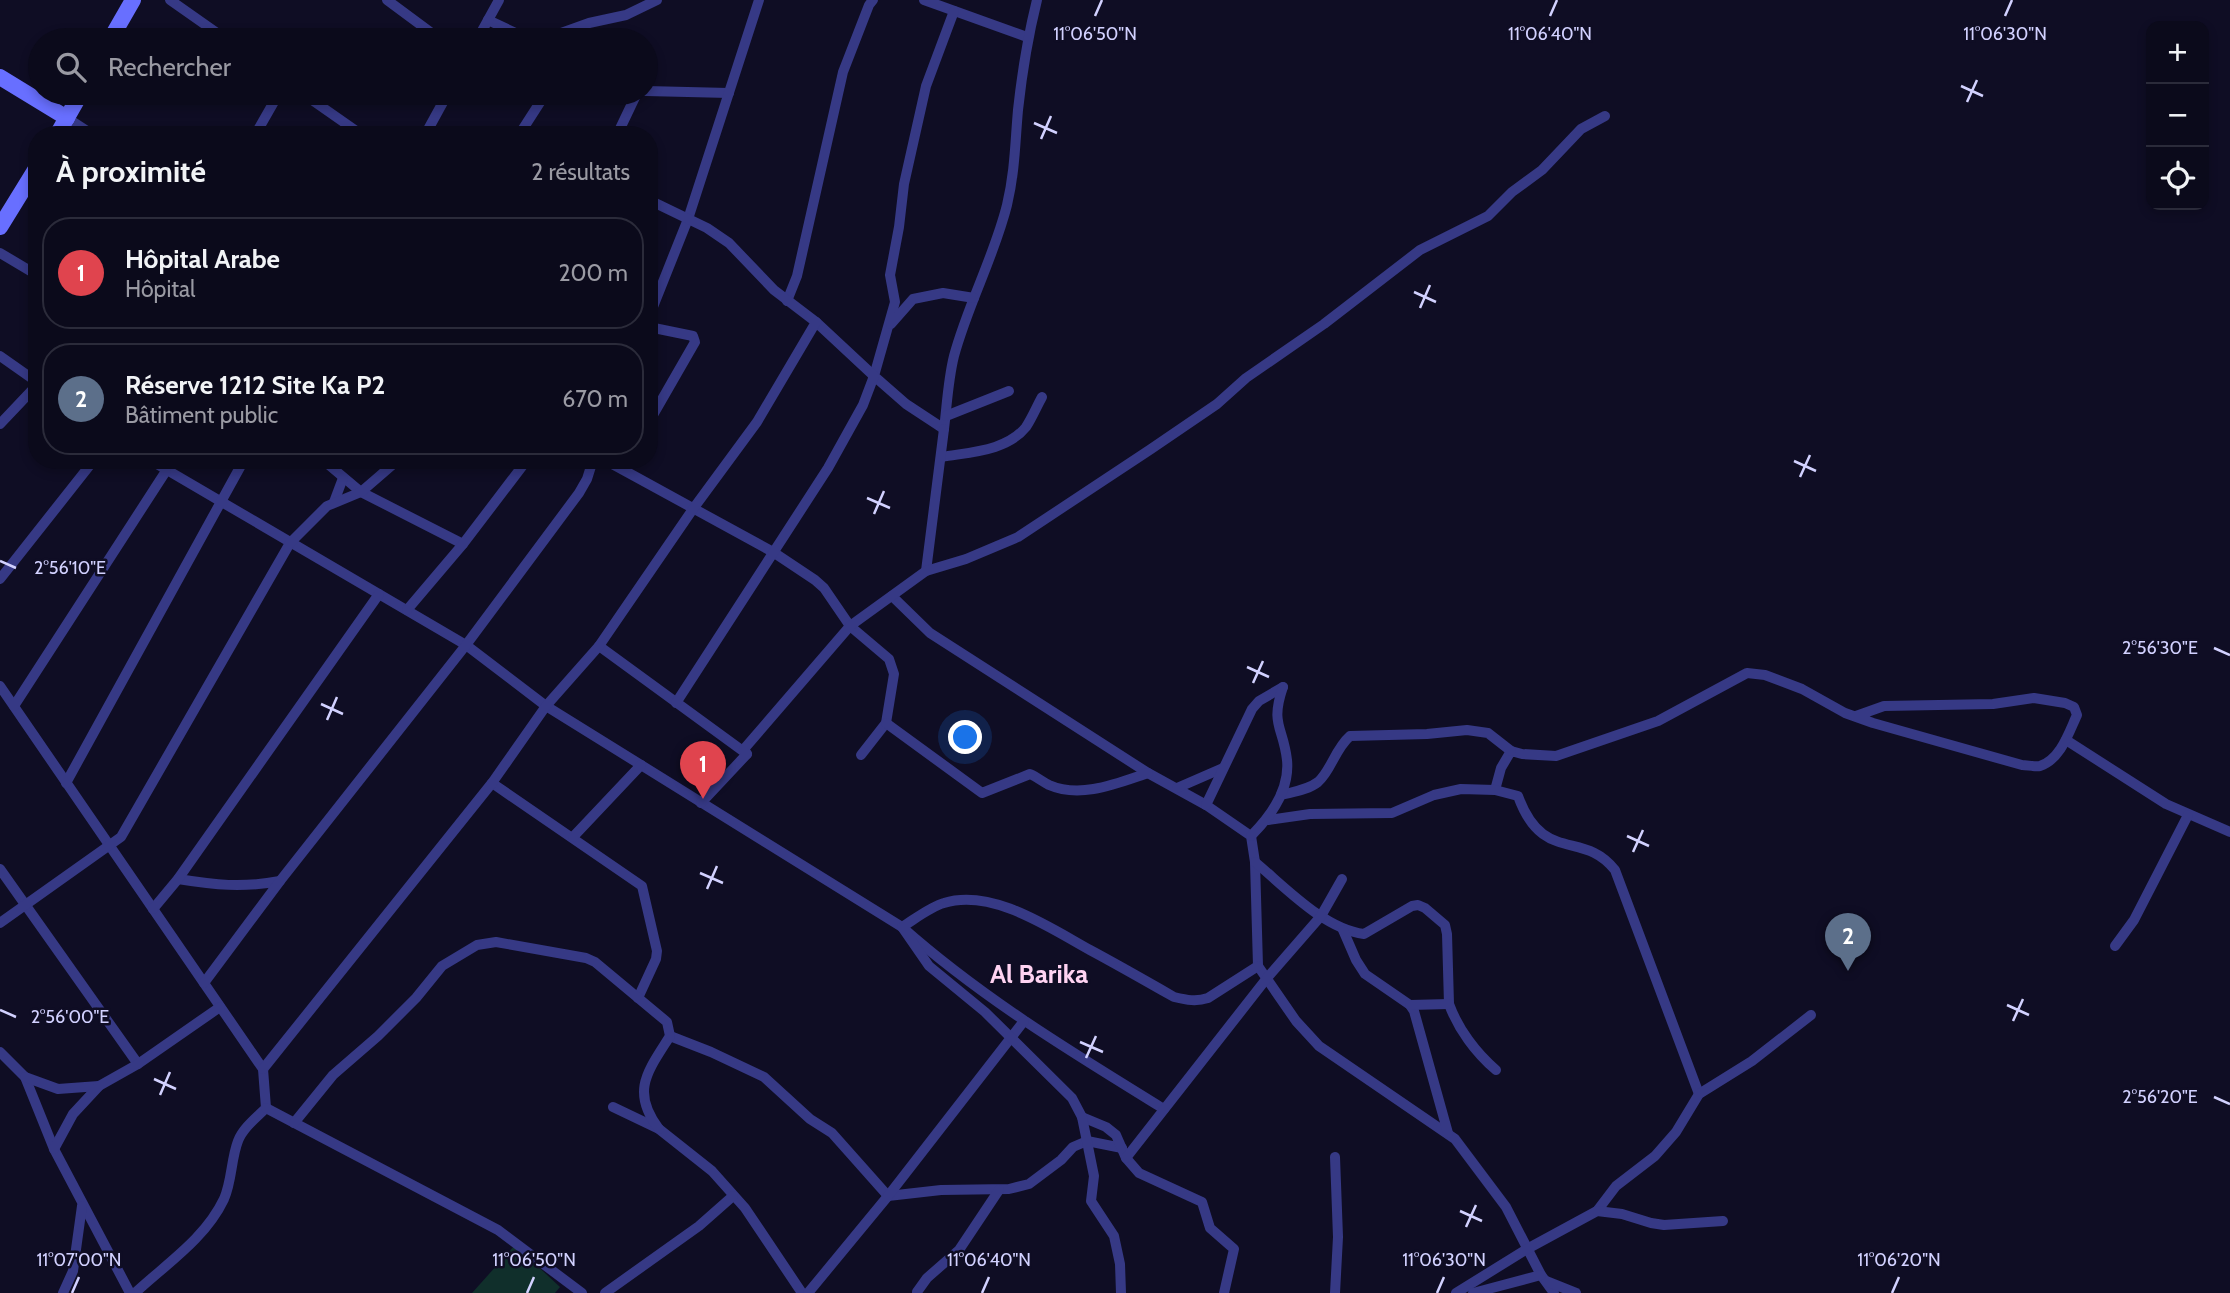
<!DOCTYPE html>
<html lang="fr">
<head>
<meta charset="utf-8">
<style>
	body { margin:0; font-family:Cabin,sans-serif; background:#141324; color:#f1f3f6 }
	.controls { position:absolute; right:21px; top:21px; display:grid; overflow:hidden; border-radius:14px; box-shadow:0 4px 10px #0003 }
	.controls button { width:63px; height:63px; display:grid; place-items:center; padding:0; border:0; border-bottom:2px solid #2b2b3a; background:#0b0a1b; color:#f1f3f6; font:35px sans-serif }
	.you { position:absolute; left:966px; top:738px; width:24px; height:24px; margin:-18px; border:5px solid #fff; border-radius:50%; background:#1a73e8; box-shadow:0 0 0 10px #1a73e833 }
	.badge { display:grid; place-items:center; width:46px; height:46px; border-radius:50%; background:#00f5fc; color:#fff; font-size:23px; font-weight:700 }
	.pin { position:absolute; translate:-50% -58px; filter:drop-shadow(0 2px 4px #0008) }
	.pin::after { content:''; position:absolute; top:37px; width:24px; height:21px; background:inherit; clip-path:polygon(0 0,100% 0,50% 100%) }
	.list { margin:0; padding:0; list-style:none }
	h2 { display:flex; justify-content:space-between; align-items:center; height:91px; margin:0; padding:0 28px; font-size:30px }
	h2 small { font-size:23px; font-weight:400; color:#9a9aa3 }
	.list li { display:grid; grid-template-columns:46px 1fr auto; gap:21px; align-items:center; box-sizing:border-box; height:112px; margin:0 14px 14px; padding:0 14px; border:2px solid #2b2b3a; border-radius:28px }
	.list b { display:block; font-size:26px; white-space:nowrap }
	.list p { margin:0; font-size:23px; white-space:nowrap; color:#9a9aa3 }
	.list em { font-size:23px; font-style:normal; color:#9a9aa3 }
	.icon { flex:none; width:38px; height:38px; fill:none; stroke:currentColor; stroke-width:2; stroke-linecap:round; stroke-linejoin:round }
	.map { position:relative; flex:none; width:2230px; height:1293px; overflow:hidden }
	.search { position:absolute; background:#0b0a1b; box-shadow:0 4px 10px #0003; left:28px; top:28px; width:630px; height:77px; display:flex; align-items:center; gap:18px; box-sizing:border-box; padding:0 24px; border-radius:38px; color:#9a9aa3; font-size:26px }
	.panel { position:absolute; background:#0b0a1b; box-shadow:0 4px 10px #0003; left:28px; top:126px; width:630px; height:343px; border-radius:28px }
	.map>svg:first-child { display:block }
	.green { fill:#102f2b }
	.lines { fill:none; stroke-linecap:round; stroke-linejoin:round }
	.street { stroke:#363985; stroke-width:10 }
	.secondary { stroke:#686fff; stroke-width:16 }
	.ticks { fill:none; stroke:#d2d1ff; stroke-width:2.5 }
	.labels { text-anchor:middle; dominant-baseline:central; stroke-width:5; stroke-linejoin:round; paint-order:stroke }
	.neighbourhood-label { font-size:26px; font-weight:bold; fill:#ffd3f2; stroke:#0f0d24 }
	.ticks-label { font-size:18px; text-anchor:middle; fill:#d2d1ff; stroke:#0f0d24; stroke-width:5; stroke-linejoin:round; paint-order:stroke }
</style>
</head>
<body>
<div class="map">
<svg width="2230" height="1293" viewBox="0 0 2230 1293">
	<rect width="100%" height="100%" fill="#0f0d24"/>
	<polygon class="green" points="515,1245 560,1287 555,1293 472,1293"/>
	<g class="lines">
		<g class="street">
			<polyline points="170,0 227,40"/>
			<polyline points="387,0 441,40"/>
			<polyline points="924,0 1027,37"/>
			<path d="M954,11L926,86L904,184L899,227L890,275L895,302L874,376L906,404L944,429C947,405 948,380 954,356C968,304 994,257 1007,205C1015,171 1015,144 1018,110C1022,73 1028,36 1037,0"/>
			<polyline points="488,20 524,37 550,37 589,23 626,15 657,0"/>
			<polyline points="477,40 499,0"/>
			<polyline points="646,91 729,93"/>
			<polyline points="302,93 362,135"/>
			<polyline points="67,118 93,135"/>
			<polyline points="255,135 279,93"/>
			<polyline points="425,135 448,93"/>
			<polyline points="519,135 546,93"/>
			<polyline points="617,135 637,93"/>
			<polyline points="0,253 37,275"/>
			<polyline points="787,301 797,276 843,72 869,5 873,0"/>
			<polyline points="649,317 688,219 759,0"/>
			<polyline points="891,324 913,299 943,293 974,298"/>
			<polyline points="649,327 693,336 695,342 649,422"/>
			<polyline points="0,356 37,382"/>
			<polyline points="946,416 1009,391"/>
			<polyline points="0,424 37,385"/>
			<path d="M942,457C970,452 1007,451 1026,427C1032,418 1037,406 1042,397"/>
			<path d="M150,460L466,645L546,706L902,927C982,998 1073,1053 1164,1109"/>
			<polyline points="323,460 361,492 463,544"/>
			<polyline points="605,460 773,552 815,580 824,588 850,626 889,659 894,674 886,723 861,755"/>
			<polyline points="334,502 343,478"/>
			<polyline points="926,571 944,429"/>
			<polyline points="0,579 94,460"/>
			<polyline points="892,596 930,633 1148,773 1206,805 1251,836 1255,862 1258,966 1296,1021 1319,1046 1455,1139 1506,1207 1541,1275 1554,1293"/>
			<polyline points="407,610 463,544 527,460"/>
			<polyline points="599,646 747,754"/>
			<path d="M0,686L263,1069L266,1108C256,1118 243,1128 238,1141C231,1159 232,1181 224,1199C205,1239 166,1264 135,1293"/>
			<polyline points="676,703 828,468 863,405 874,376 816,322"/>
			<polyline points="14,706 166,471"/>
			<path d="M886,723L982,793L1030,774C1037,777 1043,782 1049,785C1081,799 1118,783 1148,773"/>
			<polyline points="2066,740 2166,804 2230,832"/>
			<polyline points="66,783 244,460"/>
			<polyline points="492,783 642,886 657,951 656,959 638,998"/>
			<polyline points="1177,788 1223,768"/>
			<path d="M1495,790L1501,768L1511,751L1522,754L1556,756L1658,721L1747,673L1765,675L1802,689L1845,713L1873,723L2022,765C2027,765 2035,767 2040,766C2061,759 2069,732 2077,715L2074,707L2065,703L2034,698L1993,704L1884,706L1856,716"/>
			<path d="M1281,795C1292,792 1308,790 1318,782C1331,771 1335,749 1350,736L1427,734L1467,730L1488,733L1511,751"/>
			<polyline points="701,803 747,754 744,749 850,626 926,571 966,559 1018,537 1151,449 1217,404 1246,378 1324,324 1420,250 1488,216 1512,192 1542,170 1581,129 1605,116"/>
			<polyline points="1206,805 1252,709 1259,701 1283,687"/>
			<path d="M1268,820L1310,814L1392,813L1434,795L1461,789L1495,790L1518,796C1543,865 1583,829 1615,870L1699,1094"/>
			<path d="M1251,836C1271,816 1290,790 1287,760C1283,726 1270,725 1283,687"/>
			<polyline points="573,837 641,765"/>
			<path d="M1255,862C1285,887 1324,929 1364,934L1412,906L1418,905L1425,908L1445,925L1447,934L1449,1004C1458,1029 1476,1053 1496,1070"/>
			<polyline points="0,869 138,1064"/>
			<path d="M178,879C215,885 242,888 280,881"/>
			<polyline points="153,909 178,879 379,594"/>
			<polyline points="0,923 121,837 290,543 327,506 361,492 398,460"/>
			<polyline points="1343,930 1356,960 1365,974 1410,1005 1414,1011 1448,1133"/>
			<polyline points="2115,946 2134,920 2188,815"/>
			<polyline points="204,983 280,881 466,645 579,493 587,479 593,460"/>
			<polyline points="1410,1005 1449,1004"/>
			<polyline points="670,1036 711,1052 764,1077 810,1119 832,1133 888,1196 941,1190 1009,1189 1029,1184 1061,1160 1073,1147 1087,1141 1122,1148"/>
			<polyline points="0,1052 25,1077 54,1149 130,1293"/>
			<polyline points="263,1069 492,783 546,706 599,646 693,509 757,422 816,322 774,290 729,243 707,228 649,200"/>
			<polyline points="25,1077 58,1089 99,1086"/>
			<polyline points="613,1107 659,1129 712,1171 745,1208 802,1293"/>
			<polyline points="266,1108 498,1230 582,1293"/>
			<polyline points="1082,1117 1106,1127 1116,1135 1126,1158 1139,1173 1202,1202 1210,1228 1234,1249 1224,1293"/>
			<path d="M294,1123L333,1075L378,1036L416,998L442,966L477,945L496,942L586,958L595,962L667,1022L670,1036C648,1071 630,1091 659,1129"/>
			<polyline points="54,1149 73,1114 99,1086 138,1064 220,1007"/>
			<polyline points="1126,1158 1267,978 1321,916 1342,879"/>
			<polyline points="1597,1211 1616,1186 1655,1156 1676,1132 1699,1094 1752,1061 1811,1015"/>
			<polyline points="1546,1281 1576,1293"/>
			<polyline points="917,1292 927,1278 959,1250 999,1190"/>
			<polyline points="63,1293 73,1271 82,1206"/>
			<polyline points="605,1293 699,1226 733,1196"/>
			<polyline points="808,1293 888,1196 1024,1021"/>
			<path d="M1121,1293L1120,1264L1114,1236L1091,1201L1094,1176L1082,1117L1072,1098L985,1012L929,966L902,927C915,919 930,907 944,903C992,888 1050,928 1090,950C1118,965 1146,981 1174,997C1187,1000 1196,1002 1208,998L1258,966"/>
			<polyline points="1335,1293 1338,1237 1335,1157"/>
			<polyline points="1456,1293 1527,1249 1597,1211 1622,1214 1651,1223 1664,1225 1723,1221"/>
			<polyline points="1473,1293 1541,1275"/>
		</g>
		<g class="secondary">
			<polyline points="110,40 133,0"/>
			<polyline points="0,77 67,118"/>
			<polyline points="57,135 81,93"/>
			<polyline points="0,227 37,167"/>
		</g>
	</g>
	<path class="ticks" d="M1095,16L1102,0M1550,16L1557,0M2005,16L2012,0M1961,86L1983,96M1967,102L1977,80M1034,123L1057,133M1041,139L1051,116M1414,292L1436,302M1420,308L1430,285M1794,461L1816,471M1800,477L1810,455M867,498L890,508M874,514L884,491M0,561L16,568M2214,648L2230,655M1247,667L1269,677M1253,683L1263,661M321,704L343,714M327,720L337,697M1627,836L1649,846M1633,852L1643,830M700,873L723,883M707,889L717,866M2007,1005L2029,1015M0,1010L16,1017M2013,1021L2023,999M1080,1042L1103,1052M1086,1058L1096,1036M154,1079L176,1089M160,1095L170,1072M2214,1097L2230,1104M1460,1211L1482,1221M1466,1227L1476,1205M72,1293L79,1277M527,1293L534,1277M982,1293L989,1277M1437,1293L1444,1277M1892,1293L1899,1277"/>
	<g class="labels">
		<g class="neighbourhood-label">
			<text x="1039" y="974">Al Barika</text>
		</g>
	</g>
	<g class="ticks-label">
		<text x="1095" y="40">11°06'50"N</text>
		<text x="1550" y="40">11°06'40"N</text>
		<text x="2005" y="40">11°06'30"N</text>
		<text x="70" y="574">2°56'10"E</text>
		<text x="2160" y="654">2°56'30"E</text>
		<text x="70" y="1023">2°56'00"E</text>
		<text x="2160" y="1103">2°56'20"E</text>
		<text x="79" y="1266">11°07'00"N</text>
		<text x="534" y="1266">11°06'50"N</text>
		<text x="989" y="1266">11°06'40"N</text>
		<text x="1444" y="1266">11°06'30"N</text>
		<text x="1899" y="1266">11°06'20"N</text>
	</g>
</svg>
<div class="controls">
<button>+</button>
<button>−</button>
<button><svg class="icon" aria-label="locate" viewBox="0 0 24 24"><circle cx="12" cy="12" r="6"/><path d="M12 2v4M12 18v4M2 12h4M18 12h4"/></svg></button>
</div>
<div class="you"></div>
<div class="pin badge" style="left:703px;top:799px;background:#e0444e">1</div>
<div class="pin badge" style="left:1848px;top:971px;background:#5c6f8a">2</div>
<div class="search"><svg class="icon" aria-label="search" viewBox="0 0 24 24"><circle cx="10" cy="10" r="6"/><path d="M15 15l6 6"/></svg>Rechercher</div>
<section class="panel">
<h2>À proximité<small>2 résultats</small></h2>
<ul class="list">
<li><span class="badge" style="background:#e0444e">1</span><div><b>Hôpital Arabe</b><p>Hôpital</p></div><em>200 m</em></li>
<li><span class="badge" style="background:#5c6f8a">2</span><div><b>Réserve 1212 Site Ka P2</b><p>Bâtiment public</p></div><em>670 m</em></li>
</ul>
</section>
</div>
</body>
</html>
